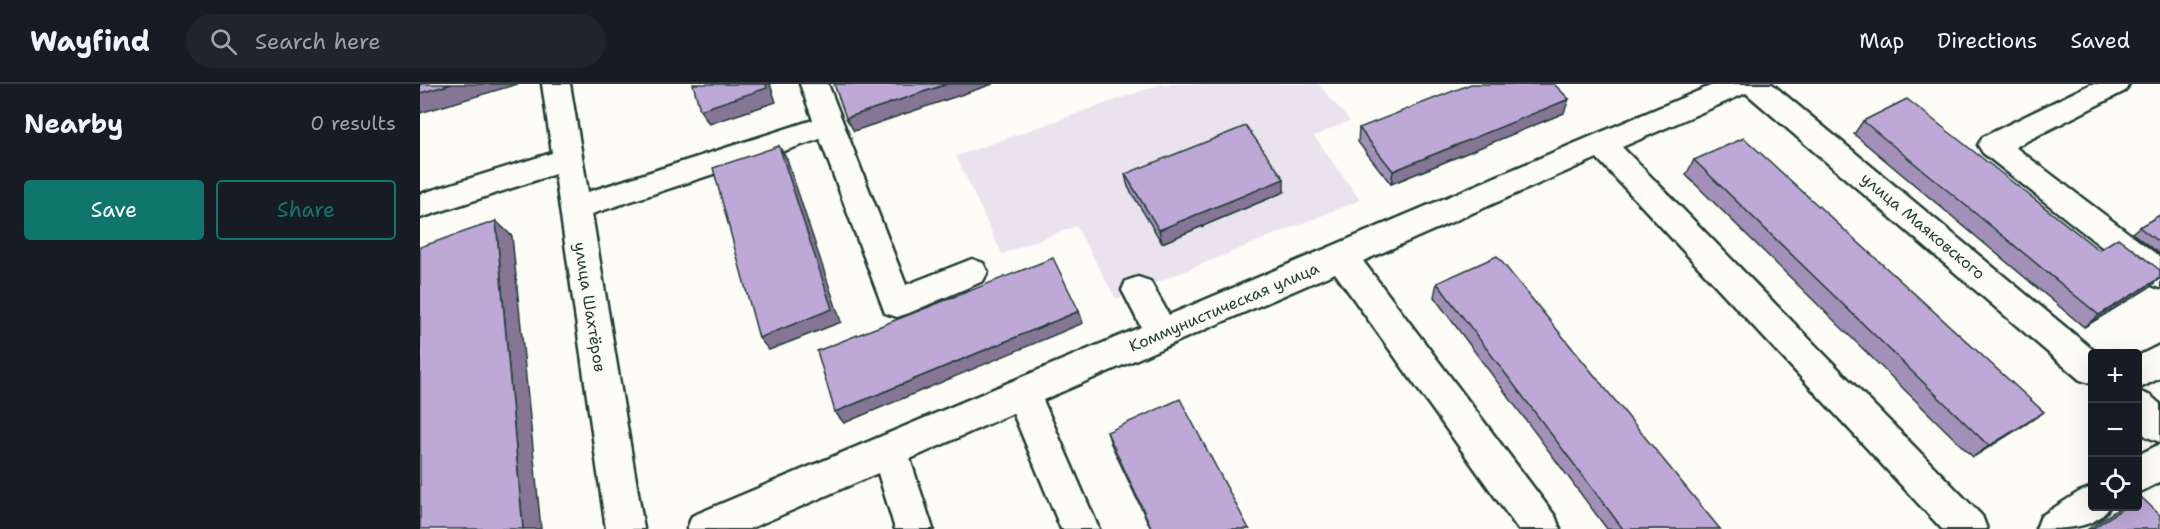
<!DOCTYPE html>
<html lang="en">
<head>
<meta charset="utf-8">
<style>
	body { margin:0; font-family:"Shantell Sans",sans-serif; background:#20242c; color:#f1f3f6 }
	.controls { position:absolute; right:18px; bottom:18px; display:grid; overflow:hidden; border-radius:6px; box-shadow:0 6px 24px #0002 }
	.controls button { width:54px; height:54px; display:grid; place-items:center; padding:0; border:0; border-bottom:2px solid #363941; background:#171b24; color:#f1f3f6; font:30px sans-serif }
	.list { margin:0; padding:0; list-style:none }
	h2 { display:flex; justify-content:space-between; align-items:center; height:78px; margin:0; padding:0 24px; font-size:26px }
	h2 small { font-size:20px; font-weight:400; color:#9ea1a6 }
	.actions { display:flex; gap:12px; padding:18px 24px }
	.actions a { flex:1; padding:14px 0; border:2px solid #0f766e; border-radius:6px; text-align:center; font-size:21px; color:#0f766e }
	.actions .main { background:#0f766e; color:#fff }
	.icon { flex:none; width:33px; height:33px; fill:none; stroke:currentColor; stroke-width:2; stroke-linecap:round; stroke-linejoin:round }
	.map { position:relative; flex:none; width:1740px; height:445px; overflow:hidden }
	header { display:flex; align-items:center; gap:36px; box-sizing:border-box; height:84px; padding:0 30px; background:#171b24; border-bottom:2px solid #363941 }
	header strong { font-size:28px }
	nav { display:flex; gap:33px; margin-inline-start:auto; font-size:21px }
	.search { width:420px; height:54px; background:#20242c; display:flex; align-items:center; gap:15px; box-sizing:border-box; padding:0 21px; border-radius:33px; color:#9ea1a6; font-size:22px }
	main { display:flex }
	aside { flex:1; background:#171b24 }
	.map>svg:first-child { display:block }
	.built { fill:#eae3ed }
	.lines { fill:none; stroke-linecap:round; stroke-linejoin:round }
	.minor-casing { stroke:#1f3d34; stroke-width:5 }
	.minor { fill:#fdfcf7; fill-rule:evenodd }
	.wall { fill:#a390b9; stroke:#1f3d34; stroke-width:1.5 }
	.shaded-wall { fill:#857696; stroke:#1f3d34; stroke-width:1.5 }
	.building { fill:#bea8d7; stroke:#1f3d34; stroke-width:1.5 }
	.labels { text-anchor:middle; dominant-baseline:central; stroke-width:4.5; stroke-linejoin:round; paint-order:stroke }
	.street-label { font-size:16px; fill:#1f3d34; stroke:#fdfcf7 }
</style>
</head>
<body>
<header>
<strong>Wayfind</strong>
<div class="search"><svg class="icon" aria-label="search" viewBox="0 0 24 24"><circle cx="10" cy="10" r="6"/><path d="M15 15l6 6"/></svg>Search here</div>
<nav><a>Map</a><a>Directions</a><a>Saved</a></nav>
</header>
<main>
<aside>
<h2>Nearby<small>0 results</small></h2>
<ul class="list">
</ul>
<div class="actions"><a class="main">Save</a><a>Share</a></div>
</aside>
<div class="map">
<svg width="1740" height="445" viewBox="0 0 1740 445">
	<rect width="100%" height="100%" fill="#fdfcf7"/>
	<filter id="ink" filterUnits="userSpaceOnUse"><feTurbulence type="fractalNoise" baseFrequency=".0167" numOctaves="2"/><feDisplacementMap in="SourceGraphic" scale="12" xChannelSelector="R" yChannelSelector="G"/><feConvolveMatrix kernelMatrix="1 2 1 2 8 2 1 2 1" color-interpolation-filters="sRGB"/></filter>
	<g filter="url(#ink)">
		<polygon class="built" points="741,0 898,0 930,37 894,52 940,116 696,215 656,142 582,170 536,72"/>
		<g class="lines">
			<g class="minor-casing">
				<g id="minor">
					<polygon points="122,0 150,0 168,108 393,36 380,0 408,0 486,201 552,175 563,179 568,188 563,197 489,229 477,233 465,229 400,55 172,130 224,445 186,445 135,90 0,134 0,110 132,69"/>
					<polygon points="1295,0 1352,0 1678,270 1672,270 1672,300 1660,296 1326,9 1202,63 1562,432 1567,445 1522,445 1177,74 943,177 1135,432 1140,445 1098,445 915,189 623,316 679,445 641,445 593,329 490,375 513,445 475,445 458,389 329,445 267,445 272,432 721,243 702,206 706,197 718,193 730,197 749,231"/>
					<polygon points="1671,0 1709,0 1705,7 1595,63 1740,173 1740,204 1729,200 1563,69 1558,61 1563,53"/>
					<polygon points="1740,261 1740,294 1718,305 1718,272"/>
					<polygon points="1718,307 1731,312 1740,320 1740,358 1727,353 1718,345"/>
					<polygon points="1740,360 1740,398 1718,409 1718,371"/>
					<path d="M1672,403V422H1690C1677,445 1644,445 1616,445L1621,432L1659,408Z"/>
				</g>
			</g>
			<use href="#minor" class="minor"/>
		</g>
		<g class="wall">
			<polygon points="1144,29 971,100 938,58 939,44"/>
			<polygon points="1443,37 1679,166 1730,203 1664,243 1434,50"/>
			<polygon points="1274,76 1606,340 1553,373 1266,91"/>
			<polygon points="705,90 864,108 742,159 708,103"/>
			<polygon points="1740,131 1740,170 1712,149 1719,143"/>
			<polygon points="1017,199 1300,445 1187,445 1014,213"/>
			<polygon points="687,348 829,445 731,445 691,360"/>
			<polygon points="1701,423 1718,423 1740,445 1668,445"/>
		</g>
		<g class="shaded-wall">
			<polygon points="32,0 98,0 0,29 0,9"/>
			<polygon points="346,0 350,0 356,18 289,40 280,26"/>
			<polygon points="527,0 573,0 434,47 426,34"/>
			<polygon points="1149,15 1144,29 971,100 973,87"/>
			<polygon points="359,62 367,75 421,238 349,266 339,254"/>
			<polygon points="864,95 864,108 742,159 739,146"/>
			<polygon points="76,137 92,152 121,445 103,445"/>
			<polygon points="1740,194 1730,203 1664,243 1679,231"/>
			<polygon points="659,227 663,239 424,339 415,328"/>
			<polygon points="1624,328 1606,340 1553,373 1569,362"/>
		</g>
		<g class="building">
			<polygon points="0,0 32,0 0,9"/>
			<polygon points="273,0 346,0 347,4 280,26"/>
			<polygon points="414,0 527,0 426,34"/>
			<polygon points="1051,0 1134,0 1149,15 973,87 939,44"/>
			<polygon points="1487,15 1679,166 1698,154 1740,186 1740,194 1679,231 1443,37"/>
			<polygon points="826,42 864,95 739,146 705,90"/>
			<polygon points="1324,54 1624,328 1569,362 1274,76"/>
			<polygon points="359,62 412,225 339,254 293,84"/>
			<polygon points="1740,131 1740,159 1719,143"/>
			<polygon points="76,137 103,445 0,445 0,163"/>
			<polygon points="1077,172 1300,445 1203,445 1017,199"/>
			<polygon points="633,174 659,227 415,328 397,267"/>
			<polygon points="760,315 829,445 732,445 687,348"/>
			<polygon points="1720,412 1740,431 1740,445 1672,445 1705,423 1718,423 1718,414"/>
		</g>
	</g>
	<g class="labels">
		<g class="street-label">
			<text transform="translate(1503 142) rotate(40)">улица Маяковского</text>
			<text transform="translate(170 223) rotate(81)">улица Шахтёров</text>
			<text transform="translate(804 223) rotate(-23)">Коммунистическая улица</text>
		</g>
	</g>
</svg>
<div class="controls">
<button>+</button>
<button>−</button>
<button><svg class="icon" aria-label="locate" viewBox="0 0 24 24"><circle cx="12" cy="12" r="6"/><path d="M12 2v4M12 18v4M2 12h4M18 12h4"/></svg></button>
</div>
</div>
</main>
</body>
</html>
